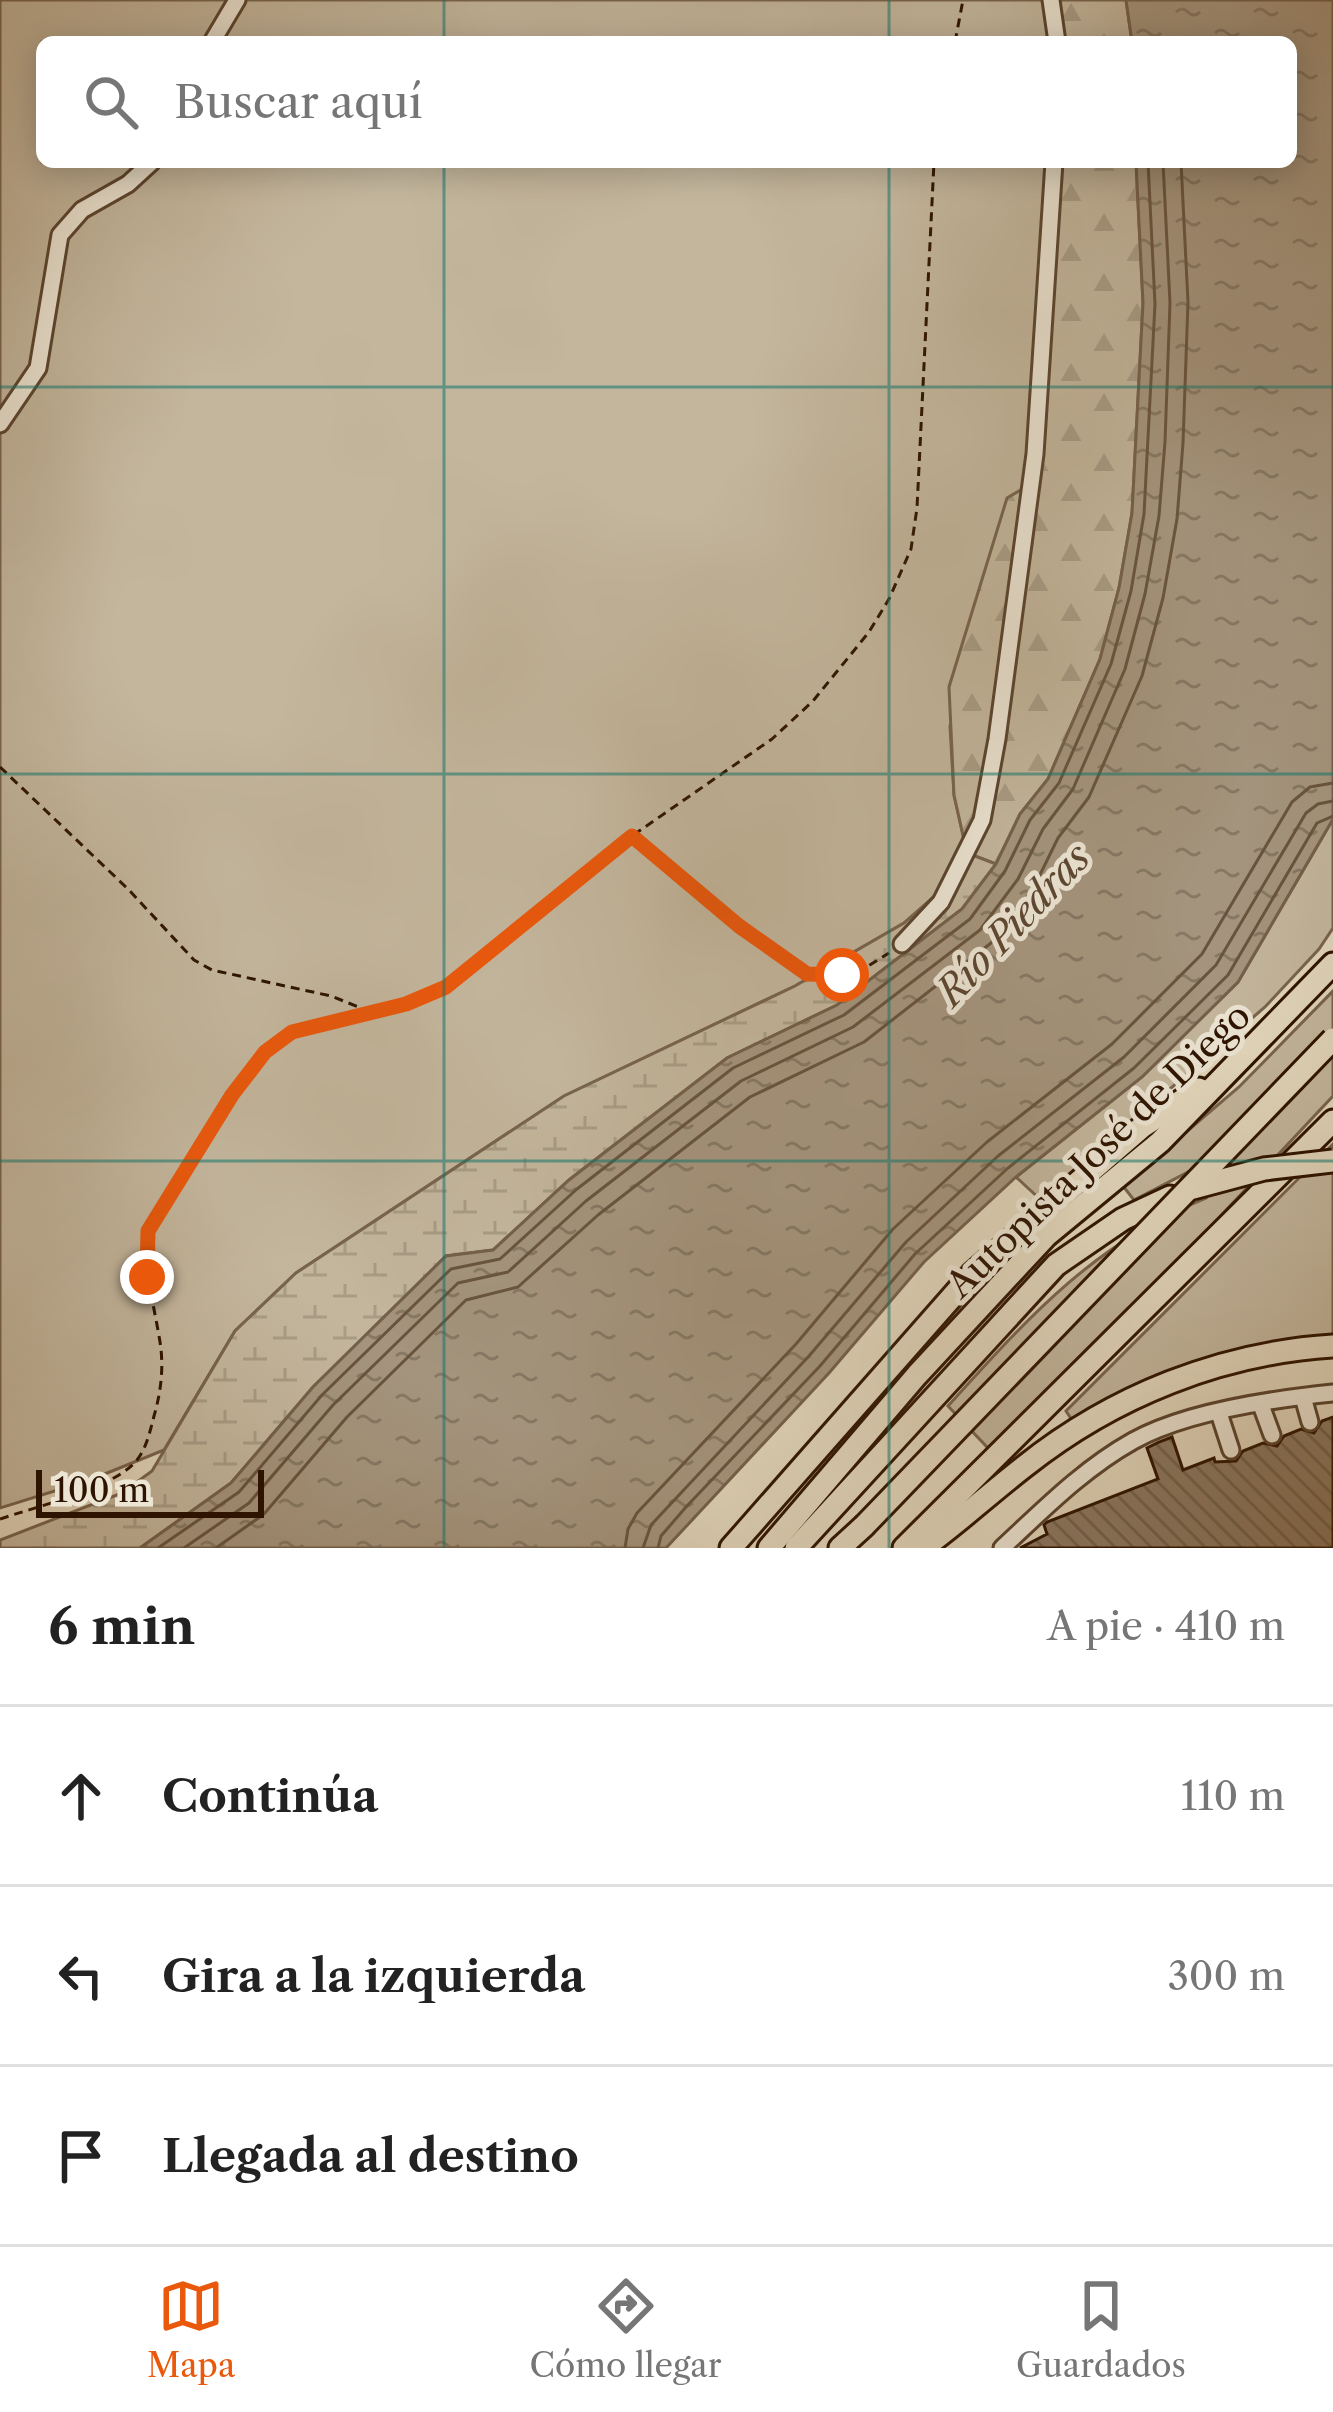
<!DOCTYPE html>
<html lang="es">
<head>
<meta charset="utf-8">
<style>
	body { margin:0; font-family:"Libre Caslon Text",serif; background:#f6f6f6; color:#222 }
	.scale { position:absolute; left:36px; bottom:30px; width:228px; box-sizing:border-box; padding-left:12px; border:6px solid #2d1300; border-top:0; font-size:33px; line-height:42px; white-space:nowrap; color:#2d1300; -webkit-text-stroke:9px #ece5d4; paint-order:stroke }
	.stop { position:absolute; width:36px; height:36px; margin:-27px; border:9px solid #ea580c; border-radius:50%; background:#fff }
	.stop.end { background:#ea580c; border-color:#fff; box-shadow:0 3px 12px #0008 }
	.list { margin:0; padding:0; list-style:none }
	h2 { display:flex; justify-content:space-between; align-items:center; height:156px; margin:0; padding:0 48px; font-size:51px }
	h2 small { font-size:39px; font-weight:400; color:#767676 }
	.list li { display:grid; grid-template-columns:78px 1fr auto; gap:36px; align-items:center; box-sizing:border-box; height:180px; padding:0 48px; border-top:3px solid #e0e0e0 }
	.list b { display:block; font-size:45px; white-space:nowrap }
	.list em { font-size:39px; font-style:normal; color:#767676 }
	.icon { flex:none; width:66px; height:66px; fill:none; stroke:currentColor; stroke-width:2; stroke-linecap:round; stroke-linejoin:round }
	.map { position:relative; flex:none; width:1333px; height:1548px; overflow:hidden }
	.search { position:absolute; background:#fff; box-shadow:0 6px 30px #0003; left:36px; right:36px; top:36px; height:132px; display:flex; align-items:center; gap:30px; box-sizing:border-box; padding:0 42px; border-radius:18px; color:#767676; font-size:45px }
	.sheet { height:696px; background:#fff }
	nav { display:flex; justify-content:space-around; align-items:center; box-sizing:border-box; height:168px; border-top:3px solid #e0e0e0; background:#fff; font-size:33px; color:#767676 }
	nav a { display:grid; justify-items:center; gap:6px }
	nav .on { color:#ea580c }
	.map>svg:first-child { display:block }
	.green { fill:#c3b69d; stroke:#78644e; stroke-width:3 }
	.forest { fill:url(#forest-firs); stroke:#78644e; stroke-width:3 }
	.wetland { fill:url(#wetland-marsh); stroke:#78644e; stroke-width:3 }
	.water { fill:url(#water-ripples); stroke:#74604b; stroke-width:3 }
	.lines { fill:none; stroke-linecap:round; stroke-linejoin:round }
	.shore { stroke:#68543e; stroke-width:3 }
	.building { fill:url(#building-back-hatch); stroke:#2d1300; stroke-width:3 }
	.minor-casing { stroke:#5a442f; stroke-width:21 }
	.highway-casing { stroke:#2d1300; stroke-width:27 }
	.path { stroke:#2d1300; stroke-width:3; stroke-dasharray:9 6; stroke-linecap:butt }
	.minor { stroke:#ece5d4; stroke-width:15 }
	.highway { stroke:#e2d7bd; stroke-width:21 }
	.highway-bridge-casing { stroke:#2d1300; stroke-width:27; stroke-linecap:butt }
	.highway-bridge { stroke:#e2d7bd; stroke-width:21 }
	.route { stroke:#ea580c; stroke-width:15 }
	.grid { fill:none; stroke:#0f766e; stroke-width:3; stroke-opacity:0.55 }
	.labels { text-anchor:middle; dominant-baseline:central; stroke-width:10; stroke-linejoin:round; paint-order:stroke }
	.street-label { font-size:36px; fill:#2d1300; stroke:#ece5d4 }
	.water-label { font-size:39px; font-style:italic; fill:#5d4732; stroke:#ece5d4 }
</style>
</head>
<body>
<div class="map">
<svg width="1333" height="1548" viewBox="0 0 1333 1548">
	<defs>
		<pattern id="forest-firs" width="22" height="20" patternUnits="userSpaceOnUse" patternTransform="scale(3)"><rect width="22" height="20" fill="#c3b69d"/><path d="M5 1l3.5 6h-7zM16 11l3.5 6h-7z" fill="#a89c85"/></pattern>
		<pattern id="wetland-marsh" width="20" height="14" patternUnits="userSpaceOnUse" patternTransform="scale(3)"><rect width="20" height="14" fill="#c3b69d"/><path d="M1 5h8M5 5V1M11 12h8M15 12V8" fill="none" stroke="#a89c85"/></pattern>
		<pattern id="water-ripples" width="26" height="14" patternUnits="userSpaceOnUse" patternTransform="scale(3)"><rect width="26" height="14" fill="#a4947d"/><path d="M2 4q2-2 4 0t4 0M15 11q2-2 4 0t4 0" fill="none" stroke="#867864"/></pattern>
		<pattern id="building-back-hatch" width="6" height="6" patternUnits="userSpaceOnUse" patternTransform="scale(3)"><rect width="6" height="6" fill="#8b7962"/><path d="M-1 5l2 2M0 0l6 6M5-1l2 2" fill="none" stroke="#72624e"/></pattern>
	</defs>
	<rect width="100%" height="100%" fill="#e2d7bd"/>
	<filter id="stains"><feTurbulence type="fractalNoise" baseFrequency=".00167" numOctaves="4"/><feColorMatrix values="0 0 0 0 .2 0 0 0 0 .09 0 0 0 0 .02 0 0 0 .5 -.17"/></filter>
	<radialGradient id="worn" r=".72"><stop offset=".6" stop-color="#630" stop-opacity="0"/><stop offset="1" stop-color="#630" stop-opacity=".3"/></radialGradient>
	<g class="green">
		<polygon points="0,0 1048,0 1052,42 42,42 42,162 1054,162 1029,486 950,726 954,795 967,853 938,893 904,923 795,986 564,1096 296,1273 235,1331 164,1450 90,1480 0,1508"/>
		<polygon points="1333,819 1333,928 1319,949 1265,1007 1041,1200 1016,1177 1142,1077 1238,982"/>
		<path d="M1333,991V1096L1184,1255L988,1448L948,1406C1027,1319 1094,1243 1206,1198L1196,1168L1134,1200L1123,1186L1239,1087Z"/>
		<path d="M1333,1144V1338C1267,1347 1200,1354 1138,1383C1116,1393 1094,1408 1072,1420L1066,1411Z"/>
	</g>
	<g class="forest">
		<polygon points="1048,0 1126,0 1132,42 1052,42"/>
		<polygon points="1054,162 1136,162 1143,303 1132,513 1119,588 1100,659 1048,779 1020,814 996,864 967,853 954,795 949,687 1007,498 1029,485"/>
	</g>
	<polygon class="wetland" points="967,853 996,864 962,909 837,1005 727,1058 569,1180 493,1250 446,1256 313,1387 231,1483 140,1548 0,1548 0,1540 122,1493 152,1471 235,1331 296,1273 564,1096 795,986 904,923 938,893"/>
	<polygon class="water" points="1126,0 1333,0 1333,819 1238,982 1142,1077 1016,1177 924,1262 829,1373 666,1548 140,1548 231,1483 313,1387 446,1256 493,1250 569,1180 727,1058 837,1005 962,909 996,864 1020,814 1048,779 1100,659 1119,588 1132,513 1143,303 1136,162 1291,162 1291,42 1132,42"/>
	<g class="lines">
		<g class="shore">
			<polyline points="158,1548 239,1492 322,1395 451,1269 500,1259 577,1189 733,1068 844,1015 970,919 1005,871 1030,820 1059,783 1111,664 1131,591 1144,514 1155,304 1148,162"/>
			<polyline points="184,1548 249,1503 333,1405 458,1283 508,1272 586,1201 741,1081 853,1027 980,930 1018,879 1043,829 1073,789 1125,669 1145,594 1159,516 1165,442 1170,303 1163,162"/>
			<polyline points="216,1548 264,1514 347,1417 466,1300 518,1287 598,1215 750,1097 864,1042 991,943 1033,889 1058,838 1089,797 1142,676 1163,598 1177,519 1183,443 1188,302 1181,162"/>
			<polyline points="625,1548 628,1529 637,1513 796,1344 893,1229 987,1142 1112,1044 1202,954 1292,802 1310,787 1333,783"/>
			<polyline points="643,1548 651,1525 809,1356 906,1242 998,1156 1124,1057 1216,965 1306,813 1318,804 1333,801"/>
			<polyline points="658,1548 661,1536 686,1507 820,1366 915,1254 1008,1168 1134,1068 1228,975 1317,823 1333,816"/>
		</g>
	</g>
	<polygon class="building" points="1333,1417 1333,1548 1020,1548 1047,1534 1044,1525 1047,1522 1158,1479 1147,1448 1159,1442 1172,1437 1183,1470 1214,1458 1215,1462 1236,1461 1243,1451 1263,1443 1277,1446 1284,1436 1301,1429 1314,1433 1322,1421"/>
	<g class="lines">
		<g class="minor-casing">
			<g id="minor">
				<polyline points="1051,0 1057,42"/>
				<polyline points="212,42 237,0"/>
				<polyline points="0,424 38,368 60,235 82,210 128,184 152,162"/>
				<polyline points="902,944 941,902 982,820 997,739 1035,454 1054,162"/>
				<polyline points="1303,1397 1310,1422"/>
				<polyline points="1261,1405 1272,1435"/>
				<polyline points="1219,1413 1231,1450"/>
				<path d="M1002,1548C1043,1510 1083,1469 1133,1441C1185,1412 1274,1399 1333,1393"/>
			</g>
		</g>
		<g class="highway-casing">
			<g id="highway">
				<polyline points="731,1548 973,1273 1142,1127 1199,1089"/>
				<polyline points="769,1548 917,1375 1046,1236 1160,1142 1333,964"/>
				<polyline points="796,1548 1056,1265 1123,1219 1170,1197"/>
				<polyline points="840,1548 864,1526"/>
				<polyline points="904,1548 1333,1121"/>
				<path d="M923,1548C959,1522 990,1493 1025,1466C1113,1396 1221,1353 1333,1346"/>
			</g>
		</g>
		<g class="path">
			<polyline points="955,42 963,0"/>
			<polyline points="0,767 128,889 194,960 212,970 331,996 366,1010"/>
			<polyline points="634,837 739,926 807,974 842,975 868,966 889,953"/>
			<path d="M0,1519C35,1507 115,1488 137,1460C147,1447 150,1431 154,1416C161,1392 164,1367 160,1342C154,1304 143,1269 148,1231L232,1095L265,1052L292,1032L406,1004L446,987L632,836L772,739L813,701L869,632L889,599L911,549L917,508L934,162"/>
		</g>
		<use href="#minor" class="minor"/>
		<use href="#highway" class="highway"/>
		<g class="highway-bridge-casing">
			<g id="highway-bridge">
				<polyline points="1193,1188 1264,1169 1333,1161"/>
				<polyline points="864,1526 1333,1039"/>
			</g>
		</g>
		<use href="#highway-bridge" class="highway-bridge"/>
	</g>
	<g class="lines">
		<polyline class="route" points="147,1277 148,1231 232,1095 265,1052 292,1032 406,1004 446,987 632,836 739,926 807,974 842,975"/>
	</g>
	<path class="grid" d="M444,0V42M889,0V42M444,162V1548M889,162V1548M0,387H1333M0,774H1333M0,1161H1333"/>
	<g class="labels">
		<g class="street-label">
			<text transform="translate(1098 1150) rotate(-44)">Autopista José de Diego</text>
		</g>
		<g class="water-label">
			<text transform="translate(1013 924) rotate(-47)">Río Piedras</text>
		</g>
	</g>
	<rect width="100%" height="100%" filter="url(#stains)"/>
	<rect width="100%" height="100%" fill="url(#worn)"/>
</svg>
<div class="scale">100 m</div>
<div class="stop" style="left:842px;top:975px"></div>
<div class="stop end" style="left:147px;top:1277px"></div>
<div class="search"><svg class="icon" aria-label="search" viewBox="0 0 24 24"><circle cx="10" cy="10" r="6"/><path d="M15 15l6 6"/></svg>Buscar aquí</div>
</div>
<section class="sheet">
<h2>6 min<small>A pie · 410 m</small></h2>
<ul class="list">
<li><svg class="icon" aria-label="ahead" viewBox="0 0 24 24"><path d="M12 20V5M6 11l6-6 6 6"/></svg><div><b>Continúa</b></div><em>110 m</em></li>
<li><svg class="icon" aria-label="left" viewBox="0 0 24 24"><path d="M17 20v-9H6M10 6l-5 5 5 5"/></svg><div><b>Gira a la izquierda</b></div><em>300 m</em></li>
<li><svg class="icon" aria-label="arrive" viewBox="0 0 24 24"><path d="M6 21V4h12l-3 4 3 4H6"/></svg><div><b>Llegada al destino</b></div></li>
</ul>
</section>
<nav>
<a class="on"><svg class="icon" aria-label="map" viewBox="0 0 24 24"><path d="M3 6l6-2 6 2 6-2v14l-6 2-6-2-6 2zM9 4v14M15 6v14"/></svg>Mapa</a>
<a><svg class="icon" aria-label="directions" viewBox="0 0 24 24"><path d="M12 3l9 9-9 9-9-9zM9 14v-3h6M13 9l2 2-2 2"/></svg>Cómo llegar</a>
<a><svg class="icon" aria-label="saved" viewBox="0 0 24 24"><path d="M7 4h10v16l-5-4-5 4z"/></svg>Guardados</a>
</nav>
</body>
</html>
